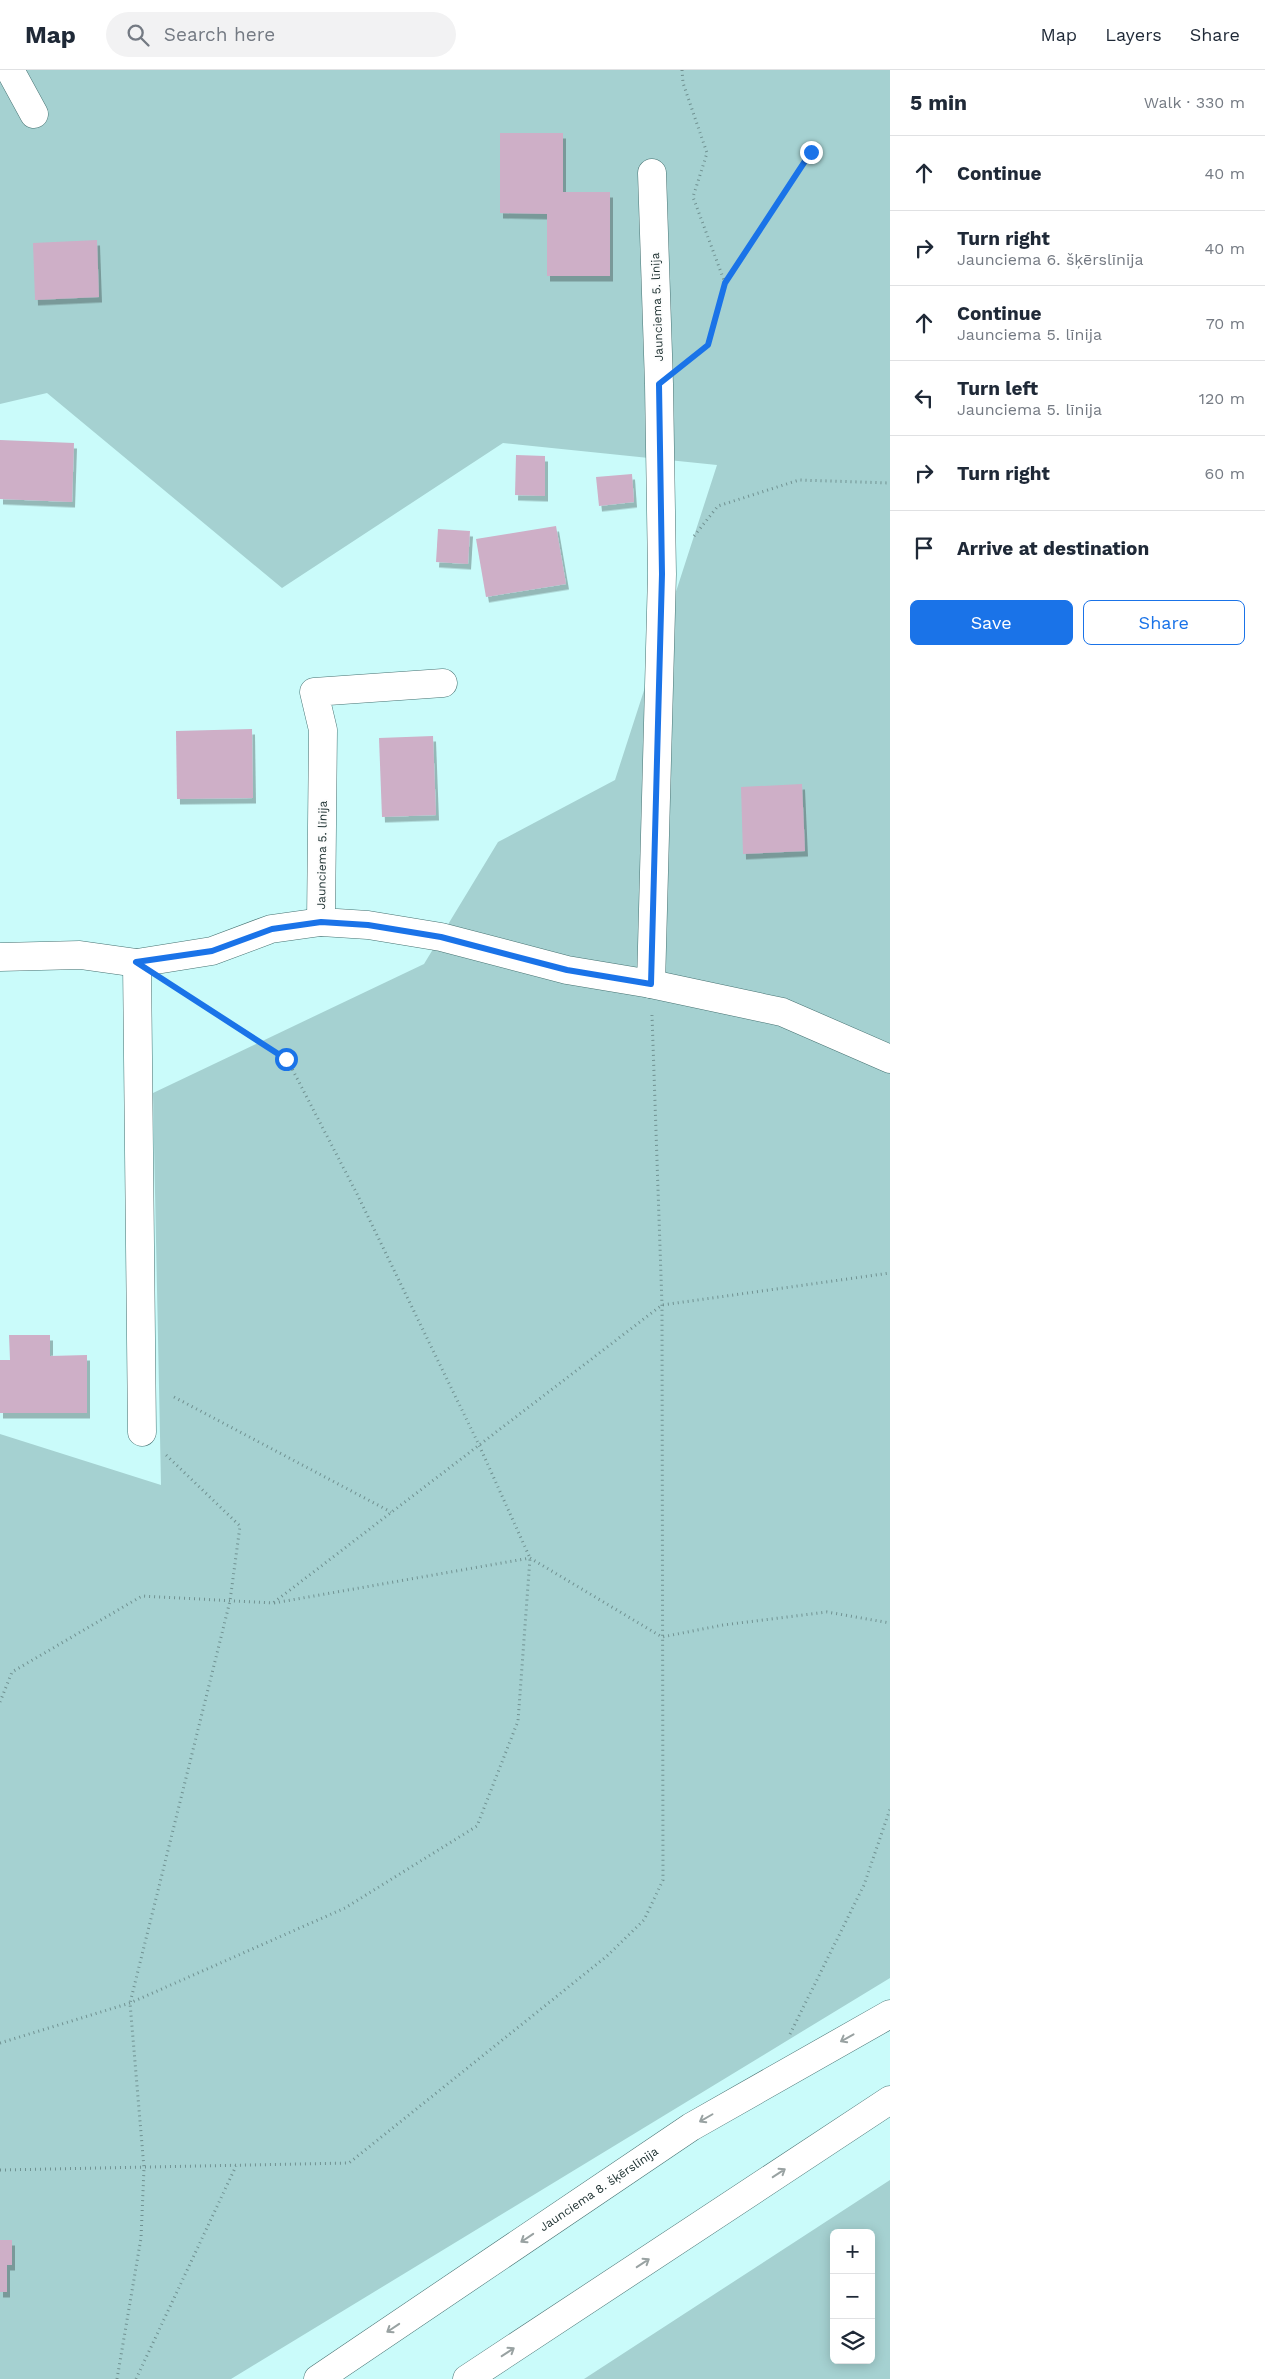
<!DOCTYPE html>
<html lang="en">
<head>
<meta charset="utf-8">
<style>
	body { margin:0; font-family:"Work Sans",sans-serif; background:#f2f2f3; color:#1f2937 }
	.controls { position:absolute; right:15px; bottom:15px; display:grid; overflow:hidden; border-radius:8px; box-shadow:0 2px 12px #0003 }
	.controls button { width:45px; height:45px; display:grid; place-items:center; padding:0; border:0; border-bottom:1px solid #e0e1e3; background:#fff; color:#1f2937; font:25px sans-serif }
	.stop { position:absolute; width:15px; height:15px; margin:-11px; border:4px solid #1a73e8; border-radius:50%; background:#fff }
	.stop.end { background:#1a73e8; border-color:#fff; box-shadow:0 1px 5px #0008 }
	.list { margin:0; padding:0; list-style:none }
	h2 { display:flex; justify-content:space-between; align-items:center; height:65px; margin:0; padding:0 20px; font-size:21px }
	h2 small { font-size:16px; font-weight:400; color:#747a83 }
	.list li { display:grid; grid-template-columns:32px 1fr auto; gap:15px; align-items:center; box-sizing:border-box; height:75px; padding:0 20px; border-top:1px solid #e0e1e3 }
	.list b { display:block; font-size:19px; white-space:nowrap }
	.list p { margin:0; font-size:16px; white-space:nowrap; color:#747a83 }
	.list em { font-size:16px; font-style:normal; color:#747a83 }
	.actions { display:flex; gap:10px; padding:15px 20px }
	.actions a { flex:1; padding:11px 0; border:1px solid #1a73e8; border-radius:8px; text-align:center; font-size:18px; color:#1a73e8 }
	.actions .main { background:#1a73e8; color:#fff }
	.icon { flex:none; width:28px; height:28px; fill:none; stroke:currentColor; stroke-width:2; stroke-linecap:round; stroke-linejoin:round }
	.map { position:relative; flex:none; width:890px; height:2309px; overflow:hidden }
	header { display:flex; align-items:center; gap:30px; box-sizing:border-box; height:70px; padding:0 25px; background:#fff; border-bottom:1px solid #e0e1e3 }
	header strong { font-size:24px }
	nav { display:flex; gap:28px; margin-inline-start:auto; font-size:18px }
	.search { width:350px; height:45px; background:#f2f2f3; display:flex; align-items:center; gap:12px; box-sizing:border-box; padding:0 18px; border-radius:28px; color:#747a83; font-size:19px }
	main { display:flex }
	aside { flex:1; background:#fff }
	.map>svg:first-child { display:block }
	.green { fill:#a5d1d1; fill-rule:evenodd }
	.building { fill:#ceafc7; filter:url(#shadow) }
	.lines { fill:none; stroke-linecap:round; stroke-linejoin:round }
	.minor-casing { stroke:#467272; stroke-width:29 }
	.path { stroke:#709191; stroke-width:3; stroke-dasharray:1 4; stroke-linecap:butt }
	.minor { stroke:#fff; stroke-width:28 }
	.oneway { stroke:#99a2a2 }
	.route { stroke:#1a73e8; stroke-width:6 }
	.labels { text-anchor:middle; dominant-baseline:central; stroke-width:4; stroke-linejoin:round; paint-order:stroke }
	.street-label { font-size:12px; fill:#1d3030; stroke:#fdfdfd }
</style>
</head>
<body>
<header>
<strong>Map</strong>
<div class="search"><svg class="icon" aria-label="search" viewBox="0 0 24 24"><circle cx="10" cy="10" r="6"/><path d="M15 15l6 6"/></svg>Search here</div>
<nav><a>Map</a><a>Layers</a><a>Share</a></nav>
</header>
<main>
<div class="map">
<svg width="890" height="2309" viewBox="0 0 890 2309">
	<defs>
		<filter id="shadow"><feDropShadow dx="3" dy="5.5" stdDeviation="0" flood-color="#0004"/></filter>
	</defs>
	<rect width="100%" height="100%" fill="#cafbfa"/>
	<g class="green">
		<polygon points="0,0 890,0 890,1908 231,2309 0,2309 0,1364 161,1415 153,1023 424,894 498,772 615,710 717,395 503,373 282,518 47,323 0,334"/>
		<path d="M890,2110V2309H584ZM834,2163H871V2290H834Z"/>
	</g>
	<g class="building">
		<polygon points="500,63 563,63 563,122 610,122 610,206 547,206 547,144 500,143"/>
		<polygon points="97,170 99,227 35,230 33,173"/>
		<polygon points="0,370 74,373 72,432 0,429"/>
		<polygon points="516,385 545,386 545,426 515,425"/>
		<polygon points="632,404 634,432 599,436 596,407"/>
		<polygon points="556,456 566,514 486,527 476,469"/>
		<polygon points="438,459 470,461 468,494 436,492"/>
		<polygon points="252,659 253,728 177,729 176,661"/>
		<polygon points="433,666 436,745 382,747 379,668"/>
		<polygon points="802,714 805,781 743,784 741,717"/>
		<polygon points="9,1265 50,1265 50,1286 87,1285 87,1343 0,1343 0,1290 10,1290"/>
		<polygon points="0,2170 12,2170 12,2195 7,2195 7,2222 0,2222"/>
	</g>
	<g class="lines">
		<g class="minor-casing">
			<g id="minor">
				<polyline points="10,0 34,44"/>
				<polyline points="443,613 314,622 323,660 321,852 368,855 441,867 567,900 651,914 782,942 890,989"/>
				<polyline points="0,887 80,885 137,893 212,881 271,859 321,852"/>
				<polyline points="137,893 142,1362"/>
				<polyline points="651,914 662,504 659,314 652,103"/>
				<path id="s1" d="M318,2309L691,2057L890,1944"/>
				<polyline points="467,2309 890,2030"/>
			</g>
		</g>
		<g class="path">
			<polyline points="682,0 683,13 707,83 693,127 725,213 708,275 689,290"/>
			<polyline points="725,212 811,82"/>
			<polyline points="694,466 718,436 799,410 890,413"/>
			<polyline points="174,1327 391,1442"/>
			<polyline points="274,1533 530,1488 662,1567 723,1555 827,1542 890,1553"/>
			<polyline points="0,1632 12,1602 142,1526 273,1533 662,1235 890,1203"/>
			<polyline points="790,1964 864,1815 890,1739"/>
			<polyline points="0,1973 130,1933 345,1838 477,1756 518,1651 530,1488 479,1375 357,1124 287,989 178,919"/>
			<polyline points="0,2100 349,2093 607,1886 644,1850 663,1810 662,1235 652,945"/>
			<polyline points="117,2309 141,2168 144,2098 130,1933 230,1531 240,1456 164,1383"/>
			<polyline points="136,2309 236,2096"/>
		</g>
		<use href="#minor" class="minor"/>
	</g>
	<defs><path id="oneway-shaft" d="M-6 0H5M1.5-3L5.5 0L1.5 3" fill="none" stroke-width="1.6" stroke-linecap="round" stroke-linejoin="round" transform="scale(1.25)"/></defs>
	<g class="oneway">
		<use href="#oneway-shaft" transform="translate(847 1968) rotate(151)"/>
		<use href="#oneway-shaft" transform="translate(706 2048) rotate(150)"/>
		<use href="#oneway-shaft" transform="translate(779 2103) rotate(-33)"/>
		<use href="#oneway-shaft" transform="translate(527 2168) rotate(146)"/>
		<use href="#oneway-shaft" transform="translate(643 2193) rotate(-33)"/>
		<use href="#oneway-shaft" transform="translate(393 2258) rotate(146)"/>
		<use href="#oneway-shaft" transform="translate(508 2282) rotate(-33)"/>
	</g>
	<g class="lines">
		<polyline class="route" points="286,989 136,892 212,881 272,859 321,852 368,855 441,867 567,900 651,914 662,504 659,314 708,275 725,213 811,82"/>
	</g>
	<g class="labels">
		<g class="street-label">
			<text transform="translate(657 237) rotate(-92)">Jaunciema 5. līnija</text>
			<text transform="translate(322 785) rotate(-89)">Jaunciema 5. līnija</text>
			<text stroke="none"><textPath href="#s1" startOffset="339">Jaunciema 8. šķērslīnija</textPath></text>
		</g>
	</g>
</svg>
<div class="controls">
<button>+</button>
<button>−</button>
<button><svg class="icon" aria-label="layers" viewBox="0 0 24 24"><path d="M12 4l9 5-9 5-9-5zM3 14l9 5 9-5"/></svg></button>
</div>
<div class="stop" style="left:286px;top:989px"></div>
<div class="stop end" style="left:811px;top:82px"></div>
</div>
<aside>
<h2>5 min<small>Walk · 330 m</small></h2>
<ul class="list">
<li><svg class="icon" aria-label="ahead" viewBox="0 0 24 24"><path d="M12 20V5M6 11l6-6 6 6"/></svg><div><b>Continue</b></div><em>40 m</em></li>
<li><svg class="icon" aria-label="right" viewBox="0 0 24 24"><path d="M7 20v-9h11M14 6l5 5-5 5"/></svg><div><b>Turn right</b><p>Jaunciema 6. šķērslīnija</p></div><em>40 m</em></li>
<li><svg class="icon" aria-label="ahead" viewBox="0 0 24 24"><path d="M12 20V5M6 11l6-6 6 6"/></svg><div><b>Continue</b><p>Jaunciema 5. līnija</p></div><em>70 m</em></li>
<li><svg class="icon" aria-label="left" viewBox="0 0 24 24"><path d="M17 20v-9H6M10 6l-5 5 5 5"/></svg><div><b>Turn left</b><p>Jaunciema 5. līnija</p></div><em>120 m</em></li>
<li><svg class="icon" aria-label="right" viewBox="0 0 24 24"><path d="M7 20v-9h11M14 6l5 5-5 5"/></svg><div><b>Turn right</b></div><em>60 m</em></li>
<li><svg class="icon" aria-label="arrive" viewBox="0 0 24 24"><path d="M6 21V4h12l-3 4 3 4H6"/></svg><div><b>Arrive at destination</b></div></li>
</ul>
<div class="actions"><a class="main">Save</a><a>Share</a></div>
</aside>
</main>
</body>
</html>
